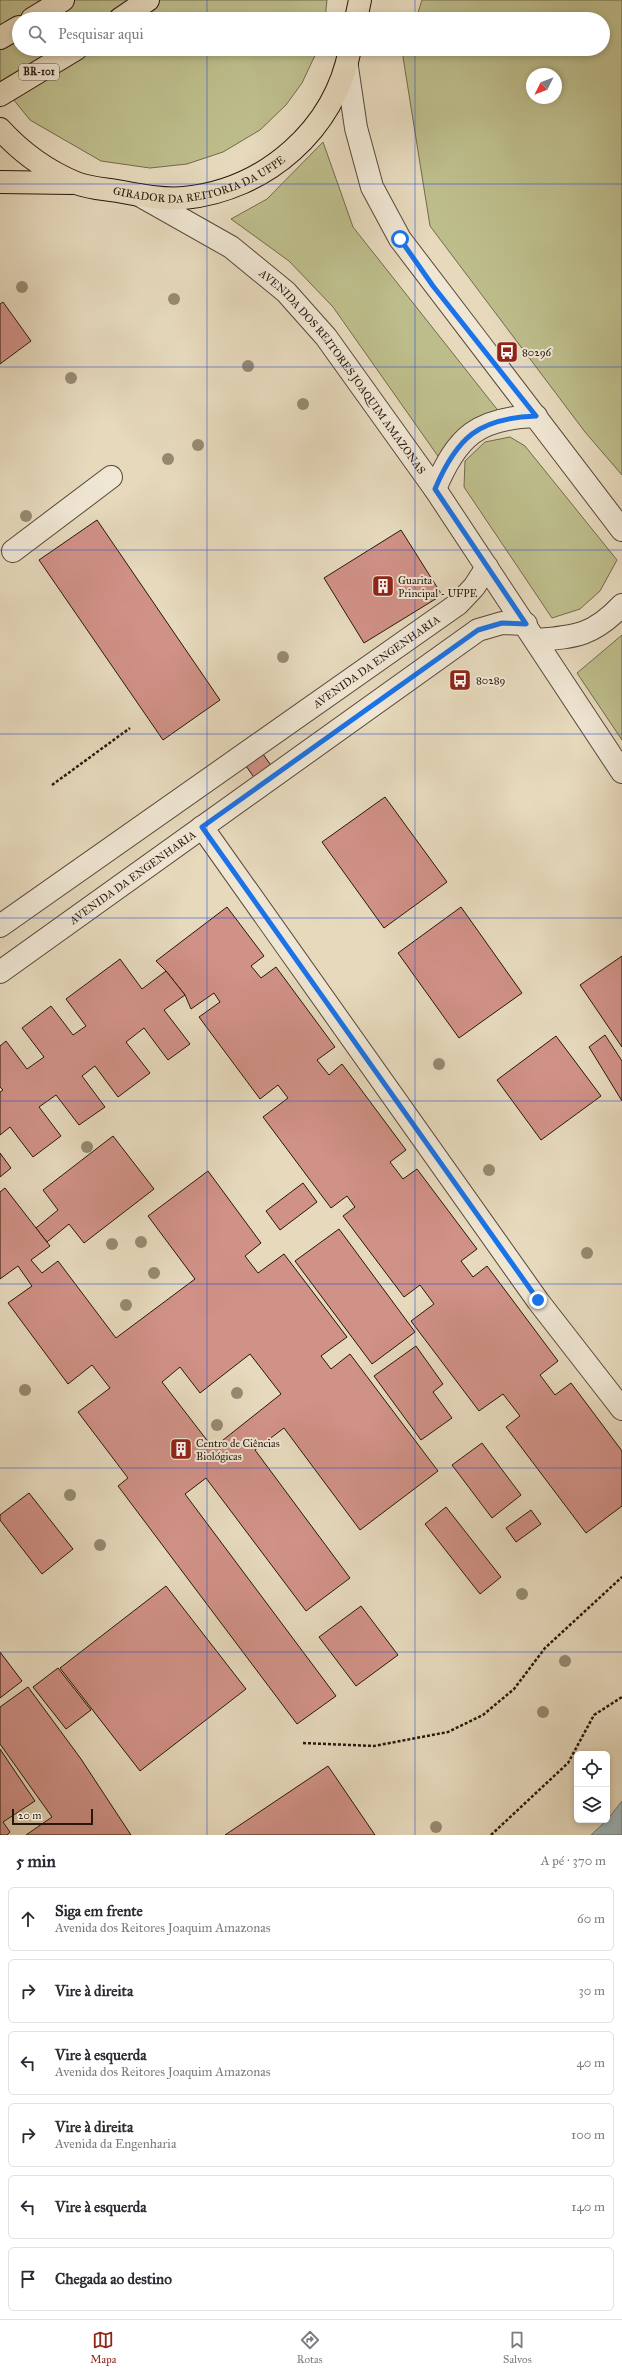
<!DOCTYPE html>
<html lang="pt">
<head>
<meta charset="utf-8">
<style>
	body { margin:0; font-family:"IM FELL Great Primer",serif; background:#f7f7f7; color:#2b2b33 }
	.controls { position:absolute; right:12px; bottom:12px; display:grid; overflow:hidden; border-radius:6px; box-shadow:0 2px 6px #0003 }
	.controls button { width:36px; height:36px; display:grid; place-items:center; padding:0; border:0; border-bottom:1px solid #e1e1e2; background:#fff; color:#2b2b33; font:20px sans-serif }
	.compass { position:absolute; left:526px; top:68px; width:36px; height:36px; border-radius:50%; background:#fff; box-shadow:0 2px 6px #0003; rotate:228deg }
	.scale { position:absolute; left:12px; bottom:10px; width:81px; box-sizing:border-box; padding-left:4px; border:2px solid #28170d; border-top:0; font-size:11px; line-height:14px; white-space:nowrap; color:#28170d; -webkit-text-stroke:3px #efe6d3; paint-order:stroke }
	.stop { position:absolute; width:12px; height:12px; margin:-9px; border:3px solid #1a73e8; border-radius:50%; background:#fff }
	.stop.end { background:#1a73e8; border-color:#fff; box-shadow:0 1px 4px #0008 }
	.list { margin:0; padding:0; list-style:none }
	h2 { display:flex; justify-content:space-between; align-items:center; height:52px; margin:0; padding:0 16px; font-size:17px }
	h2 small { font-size:13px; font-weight:400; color:#7c7c81 }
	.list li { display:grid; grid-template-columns:26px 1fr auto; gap:12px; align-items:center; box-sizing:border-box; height:64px; margin:0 8px 8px; padding:0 8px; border:1px solid #e1e1e2; border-radius:6px }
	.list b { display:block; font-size:15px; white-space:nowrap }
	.list p { margin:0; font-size:13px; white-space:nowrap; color:#7c7c81 }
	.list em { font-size:13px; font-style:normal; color:#7c7c81 }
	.icon { flex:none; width:22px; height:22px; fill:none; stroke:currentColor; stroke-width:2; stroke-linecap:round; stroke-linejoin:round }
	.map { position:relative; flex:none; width:622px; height:1835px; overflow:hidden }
	.search { position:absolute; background:#fff; box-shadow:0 2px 6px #0003; left:12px; right:12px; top:12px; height:44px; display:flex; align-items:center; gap:10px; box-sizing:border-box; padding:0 14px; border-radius:22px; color:#7c7c81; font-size:15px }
	.sheet { height:484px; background:#fff }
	nav { display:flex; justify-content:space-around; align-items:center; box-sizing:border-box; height:56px; border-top:1px solid #e1e1e2; background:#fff; font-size:11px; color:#7c7c81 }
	nav a { display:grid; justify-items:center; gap:2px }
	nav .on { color:#8f2418 }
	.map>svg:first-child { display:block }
	.green { fill:#bdbd8b; stroke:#726a4c; fill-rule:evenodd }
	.water { fill:#9cb7bc; stroke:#6e7776 }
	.building { fill:#d09186; stroke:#28170d; fill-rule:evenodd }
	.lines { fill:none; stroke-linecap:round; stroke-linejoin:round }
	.minor-casing { stroke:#584839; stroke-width:24 }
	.major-casing { stroke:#28170d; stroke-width:24 }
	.highway-casing { stroke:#28170d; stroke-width:24 }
	.path { stroke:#28170d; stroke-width:2.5; stroke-dasharray:3 2; stroke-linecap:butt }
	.minor { stroke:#efe6d3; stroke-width:22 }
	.major { stroke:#e6d9bc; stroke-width:22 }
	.highway { stroke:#e6d9bc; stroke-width:22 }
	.tree { fill:#968a71 }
	.route { stroke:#1a73e8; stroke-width:5 }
	.grid { fill:none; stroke:#1d4ed8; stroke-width:1; stroke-opacity:0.55 }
	.labels { text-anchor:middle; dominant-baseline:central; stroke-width:4; stroke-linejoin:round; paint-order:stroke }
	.shield { fill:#efe6d3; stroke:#645548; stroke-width:1 }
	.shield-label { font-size:10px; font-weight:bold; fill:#28170d }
	.street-label { font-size:11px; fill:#28170d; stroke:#efe6d3 }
	.poi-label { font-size:11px; fill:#28170d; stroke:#efe6d3; text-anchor:start }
</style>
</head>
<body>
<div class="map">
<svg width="622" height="1835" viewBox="0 0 622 1835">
	<rect width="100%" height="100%" fill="#e6d9bc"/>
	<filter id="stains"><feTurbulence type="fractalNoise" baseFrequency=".005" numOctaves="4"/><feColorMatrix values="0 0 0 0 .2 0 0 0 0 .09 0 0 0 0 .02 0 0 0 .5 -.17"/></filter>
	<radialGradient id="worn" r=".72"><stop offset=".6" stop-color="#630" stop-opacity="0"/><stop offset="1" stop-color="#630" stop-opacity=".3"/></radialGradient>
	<g class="green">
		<polygon points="0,0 327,0 325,19 19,19 19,49 318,49 302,83 286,105 260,130 223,152 187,164 150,168 101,161 30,120 0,83"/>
		<path d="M422,0H622V475L585,432L430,226L403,57L406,49H603V19H416ZM532,74H556V98H532Z"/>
		<polygon points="323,142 353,227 500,413 440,459 333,307 289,261 231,219 267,199"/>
		<polygon points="510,437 525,446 617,560 600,591 580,609 552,618 464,487 465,461 485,442"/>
		<polygon points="622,635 622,740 577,673"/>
	</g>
	<polygon class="water" points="622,1801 622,1835 591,1835 607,1820"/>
	<g class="building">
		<polygon points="3,302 31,341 0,364 0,304"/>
		<polygon points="97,520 220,700 163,740 39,560"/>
		<polygon points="401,530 442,595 364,643 324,578"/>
		<polygon points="263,754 275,771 258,783 246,766"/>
		<polygon points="385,797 447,882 384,928 322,842"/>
		<polygon points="227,907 264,956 251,966 261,978 276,967 335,1047 317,1060 329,1075 342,1064 406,1150 390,1162 403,1179 417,1169 477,1249 461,1261 473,1277 487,1266 558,1361 540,1375 555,1395 571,1383 622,1451 622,1506 586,1533 506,1427 520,1416 503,1394 479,1411 411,1321 434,1304 420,1285 404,1297 343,1216 355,1207 347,1196 331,1208 263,1117 288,1098 278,1085 260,1099 199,1017 220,1002 214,993 191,1009 185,995 166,971 156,961"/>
		<polygon points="461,907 522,993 459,1038 398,953"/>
		<polygon points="622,956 622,1047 580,985"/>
		<polygon points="120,959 142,989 166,971 185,995 164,1010 190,1044 168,1060 144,1028 126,1042 150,1073 118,1097 95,1066 82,1076 105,1107 79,1125 56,1095 39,1107 61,1136 33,1157 10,1127 0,1135 0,1092 3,1090 0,1087 0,1046 6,1041 27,1069 44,1057 22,1028 51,1006 73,1035 86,1026 66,999"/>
		<polygon points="605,1035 622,1061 622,1101 589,1047"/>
		<polygon points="556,1036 601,1096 541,1140 497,1080"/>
		<polygon points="113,1136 154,1189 84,1243 69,1224 47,1242 36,1228 58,1210 43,1190"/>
		<polygon points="0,1153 11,1168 0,1177"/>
		<path d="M208,1171L261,1243L245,1256L258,1273L284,1254L347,1337L321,1356L331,1369L350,1354L438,1471L360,1530L284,1428L255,1450L350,1578L306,1611L206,1478L185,1494L336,1696L297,1724L118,1486L128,1478L78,1412L110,1388L92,1365L68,1384L8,1303L32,1286L18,1266L0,1279V1192L5,1188L50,1246L31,1260L42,1273L58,1261L116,1338L195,1279L148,1216ZM250,1354L281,1394L213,1448L162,1382L180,1367L200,1393Z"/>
		<polygon points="303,1183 317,1202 280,1230 266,1211"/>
		<polygon points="339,1229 415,1332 372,1364 295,1261"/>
		<polygon points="416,1346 443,1384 433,1392 452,1418 421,1440 374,1376"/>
		<polygon points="482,1443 521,1495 492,1518 452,1465"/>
		<polygon points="29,1493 73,1549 42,1574 0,1520 0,1515"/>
		<polygon points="446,1507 501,1577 480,1594 425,1524"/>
		<polygon points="531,1510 541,1524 516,1542 506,1528"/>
		<polygon points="166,1586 246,1689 140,1771 60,1668"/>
		<polygon points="361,1606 398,1655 356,1686 319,1637"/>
		<polygon points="0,1652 22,1681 0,1698"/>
		<polygon points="58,1668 91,1710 66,1729 33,1687"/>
		<polygon points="28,1687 81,1759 131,1835 26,1835 52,1817 0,1744 0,1707"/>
		<polygon points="0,1749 35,1801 3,1822 10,1832 7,1835 0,1835"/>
		<polygon points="328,1766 375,1835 225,1835"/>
	</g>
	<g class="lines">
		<g class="minor-casing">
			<g id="minor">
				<polyline points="347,67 356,128 372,187 400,239 622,530"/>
				<path id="s1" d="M139,195L231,247L286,292L326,337L435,489L622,772"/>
				<path d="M435,489C457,436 478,418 536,416"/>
				<polyline points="13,551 111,477"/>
				<path d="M537,640C576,637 594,635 622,605"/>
				<polyline points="202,827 538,1301 622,1409"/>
				<path id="s2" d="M0,926L458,604L474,587L487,567"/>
				<path id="s3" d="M0,972L478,630L502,623L526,624"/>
			</g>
		</g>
		<g class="major-casing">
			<g id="major">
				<polyline points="356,19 360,0"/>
				<path id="s4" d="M0,129C21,152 47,171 76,183C88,188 104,189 117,191C139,195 162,200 184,198C266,190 335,129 350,49"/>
				<polyline points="0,182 72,183"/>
			</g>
		</g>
		<g class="highway-casing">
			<g id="highway">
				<polyline points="32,19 63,0"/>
				<polyline points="120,19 148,0"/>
				<polyline points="0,38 19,27"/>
				<polyline points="0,95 76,49"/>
			</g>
		</g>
		<g class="path">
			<polyline points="52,785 130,728"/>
			<polyline points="303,1743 374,1746 448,1732 483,1715 514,1689 545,1648 622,1577"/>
			<polyline points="491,1835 568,1763 594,1715 622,1697"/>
		</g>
		<use href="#minor" class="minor"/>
		<use href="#major" class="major"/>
		<use href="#highway" class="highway"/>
	</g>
	<g class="tree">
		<circle cx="22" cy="287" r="6"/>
		<circle cx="174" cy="299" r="6"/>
		<circle cx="248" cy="366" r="6"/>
		<circle cx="71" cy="378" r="6"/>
		<circle cx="303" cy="404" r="6"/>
		<circle cx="198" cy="445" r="6"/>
		<circle cx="168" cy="459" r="6"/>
		<circle cx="26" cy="516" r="6"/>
		<circle cx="283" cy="657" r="6"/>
		<circle cx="439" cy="1064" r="6"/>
		<circle cx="87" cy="1147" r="6"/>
		<circle cx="489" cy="1170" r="6"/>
		<circle cx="141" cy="1242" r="6"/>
		<circle cx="112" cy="1244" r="6"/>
		<circle cx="587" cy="1253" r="6"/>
		<circle cx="154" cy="1273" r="6"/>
		<circle cx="126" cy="1305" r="6"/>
		<circle cx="25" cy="1390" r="6"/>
		<circle cx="237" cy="1393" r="6"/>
		<circle cx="217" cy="1425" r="6"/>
		<circle cx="70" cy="1495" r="6"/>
		<circle cx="100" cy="1545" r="6"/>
		<circle cx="522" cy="1594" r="6"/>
		<circle cx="565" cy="1661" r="6"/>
		<circle cx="543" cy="1712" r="6"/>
		<circle cx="436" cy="1827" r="6"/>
	</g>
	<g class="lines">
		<path class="route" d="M400,239L433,286L536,416C479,418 457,437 435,489L526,624L502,623L478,630L202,827L538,1300"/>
	</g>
	<path class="grid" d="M207,0V19M415,0V19M207,49V1835M415,49V1835M0,184H622M0,367H622M0,550H622M0,734H622M0,918H622M0,1101H622M0,1284H622M0,1468H622M0,1652H622"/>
	<defs>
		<g id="bus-square" transform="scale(1.15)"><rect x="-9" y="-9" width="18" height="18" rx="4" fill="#8f2418" stroke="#efe6d3"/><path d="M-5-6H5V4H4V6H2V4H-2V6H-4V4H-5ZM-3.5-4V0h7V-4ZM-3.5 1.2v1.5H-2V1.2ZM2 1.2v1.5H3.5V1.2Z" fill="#fff"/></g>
		<g id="building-square" transform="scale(1.15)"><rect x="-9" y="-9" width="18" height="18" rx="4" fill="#8f2418" stroke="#efe6d3"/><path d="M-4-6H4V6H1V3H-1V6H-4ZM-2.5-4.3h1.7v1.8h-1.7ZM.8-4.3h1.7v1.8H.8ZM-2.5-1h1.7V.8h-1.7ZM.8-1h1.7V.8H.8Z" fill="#fff"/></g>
	</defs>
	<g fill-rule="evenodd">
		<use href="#bus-square" x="507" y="352"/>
		<use href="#building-square" x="383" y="586"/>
		<use href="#bus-square" x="460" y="680"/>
		<use href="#building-square" x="181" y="1449"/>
	</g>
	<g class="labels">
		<rect class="shield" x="19" y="64" width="40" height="16" rx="3"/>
		<g class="shield-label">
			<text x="39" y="72">BR-101</text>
		</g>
		<g class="street-label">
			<text stroke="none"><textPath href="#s4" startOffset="222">GIRADOR DA REITORIA DA UFPE</textPath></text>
			<text stroke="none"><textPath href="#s1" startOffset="274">AVENIDA DOS REITORES JOAQUIM AMAZONAS</textPath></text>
			<text stroke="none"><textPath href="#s2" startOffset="460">AVENIDA DA ENGENHARIA</textPath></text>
			<text stroke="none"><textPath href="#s3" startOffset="163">AVENIDA DA ENGENHARIA</textPath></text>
		</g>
		<g class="poi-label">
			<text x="522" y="352">80296</text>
			<text x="398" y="580">Guarita<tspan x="398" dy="13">Principal - UFPE</tspan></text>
			<text x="476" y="680">80289</text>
			<text x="196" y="1443">Centro de Ciências<tspan x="196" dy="13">Biológicas</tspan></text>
		</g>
	</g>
	<rect width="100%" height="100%" filter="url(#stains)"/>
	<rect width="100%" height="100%" fill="url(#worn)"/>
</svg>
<div class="controls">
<button><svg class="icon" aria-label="locate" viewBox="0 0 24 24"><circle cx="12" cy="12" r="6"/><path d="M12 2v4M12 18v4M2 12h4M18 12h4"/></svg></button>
<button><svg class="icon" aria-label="layers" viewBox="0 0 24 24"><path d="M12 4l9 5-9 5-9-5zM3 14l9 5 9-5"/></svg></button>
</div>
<svg class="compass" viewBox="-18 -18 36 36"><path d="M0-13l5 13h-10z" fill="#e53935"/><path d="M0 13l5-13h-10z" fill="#7c7c81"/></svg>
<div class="scale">20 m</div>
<div class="stop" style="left:400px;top:239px"></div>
<div class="stop end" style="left:538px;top:1300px"></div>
<div class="search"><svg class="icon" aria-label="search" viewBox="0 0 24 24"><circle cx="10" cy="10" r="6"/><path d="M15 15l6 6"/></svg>Pesquisar aqui</div>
</div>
<section class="sheet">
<h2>5 min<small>A pé · 370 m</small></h2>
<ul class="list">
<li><svg class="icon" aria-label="ahead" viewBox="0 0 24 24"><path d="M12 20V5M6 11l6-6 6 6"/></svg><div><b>Siga em frente</b><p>Avenida dos Reitores Joaquim Amazonas</p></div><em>60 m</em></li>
<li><svg class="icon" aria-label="right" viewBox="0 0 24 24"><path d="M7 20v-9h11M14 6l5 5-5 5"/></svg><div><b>Vire à direita</b></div><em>30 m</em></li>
<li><svg class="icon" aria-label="left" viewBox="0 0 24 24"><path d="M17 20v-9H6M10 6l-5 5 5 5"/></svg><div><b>Vire à esquerda</b><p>Avenida dos Reitores Joaquim Amazonas</p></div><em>40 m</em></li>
<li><svg class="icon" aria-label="right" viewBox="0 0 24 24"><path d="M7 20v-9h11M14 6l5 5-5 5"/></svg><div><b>Vire à direita</b><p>Avenida da Engenharia</p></div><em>100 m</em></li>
<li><svg class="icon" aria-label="left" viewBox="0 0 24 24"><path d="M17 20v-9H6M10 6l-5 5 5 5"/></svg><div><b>Vire à esquerda</b></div><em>140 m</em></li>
<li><svg class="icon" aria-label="arrive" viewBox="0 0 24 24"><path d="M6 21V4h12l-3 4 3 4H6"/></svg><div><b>Chegada ao destino</b></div></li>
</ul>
</section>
<nav>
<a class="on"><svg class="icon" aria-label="map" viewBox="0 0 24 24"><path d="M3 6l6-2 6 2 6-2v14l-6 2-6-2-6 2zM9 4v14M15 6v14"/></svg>Mapa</a>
<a><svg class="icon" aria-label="directions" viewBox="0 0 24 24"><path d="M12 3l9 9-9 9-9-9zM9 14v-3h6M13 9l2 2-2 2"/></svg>Rotas</a>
<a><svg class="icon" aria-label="saved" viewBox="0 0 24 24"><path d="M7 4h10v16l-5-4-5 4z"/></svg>Salvos</a>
</nav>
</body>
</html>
